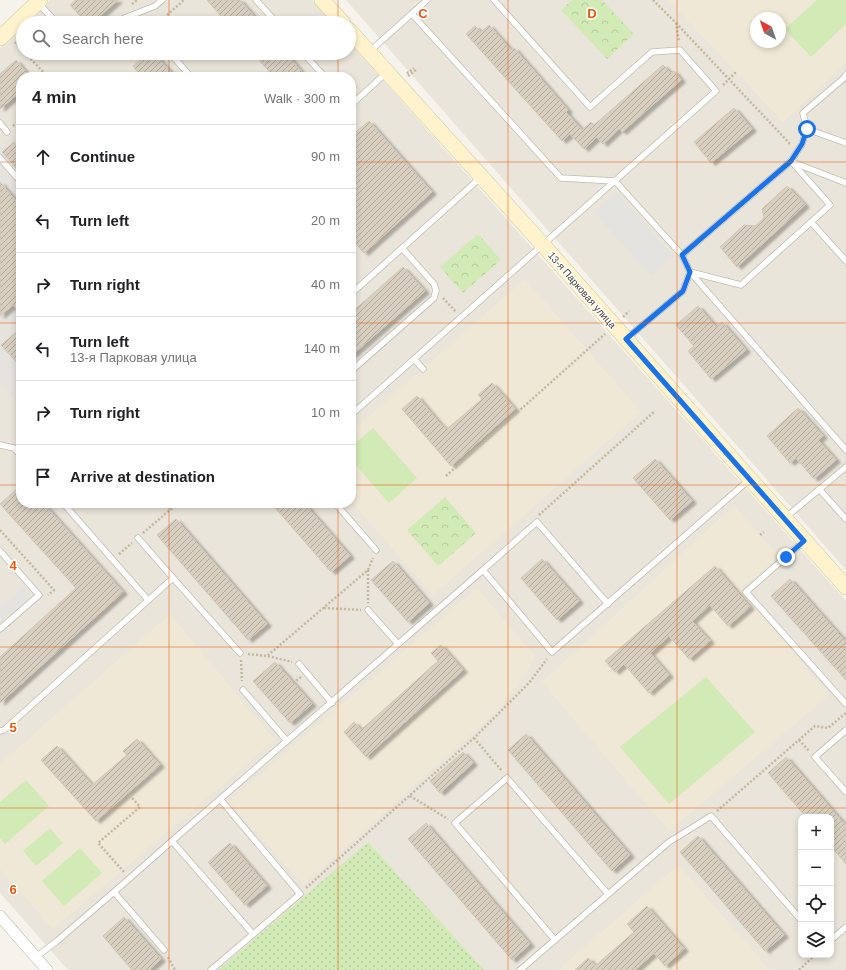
<!DOCTYPE html>
<html lang="en">
<head>
<meta charset="utf-8">
<style>
	body { margin:0; font-family:Helvetica,sans-serif; background:#f6f6f6; color:#202124 }
	.controls { position:absolute; right:12px; bottom:12px; display:grid; overflow:hidden; border-radius:8px; box-shadow:0 2px 6px #0003 }
	.controls button { width:36px; height:36px; display:grid; place-items:center; padding:0; border:0; border-bottom:1px solid #e0e0e0; background:#fff; color:#202124; font:20px sans-serif }
	.compass { position:absolute; left:750px; top:12px; width:36px; height:36px; border-radius:50%; background:#fff; box-shadow:0 2px 6px #0003; rotate:320deg }
	.stop { position:absolute; width:12px; height:12px; margin:-9px; border:3px solid #1a73e8; border-radius:50%; background:#fff }
	.stop.end { background:#1a73e8; border-color:#fff; box-shadow:0 1px 4px #0008 }
	.list { margin:0; padding:0; list-style:none }
	h2 { display:flex; justify-content:space-between; align-items:center; height:52px; margin:0; padding:0 16px; font-size:17px }
	h2 small { font-size:13px; font-weight:400; color:#757577 }
	.list li { display:grid; grid-template-columns:26px 1fr auto; gap:12px; align-items:center; box-sizing:border-box; height:64px; padding:0 16px; border-top:1px solid #e0e0e0 }
	.list b { display:block; font-size:15px; white-space:nowrap }
	.list p { margin:0; font-size:13px; white-space:nowrap; color:#757577 }
	.list em { font-size:13px; font-style:normal; color:#757577 }
	.icon { flex:none; width:22px; height:22px; fill:none; stroke:currentColor; stroke-width:2; stroke-linecap:round; stroke-linejoin:round }
	.map { position:relative; flex:none; width:846px; height:970px; overflow:hidden }
	.search { position:absolute; background:#fff; box-shadow:0 2px 6px #0003; left:16px; top:16px; width:340px; height:44px; display:flex; align-items:center; gap:10px; box-sizing:border-box; padding:0 14px; border-radius:22px; color:#757577; font-size:15px }
	.panel { position:absolute; background:#fff; box-shadow:0 2px 6px #0003; left:16px; top:72px; width:340px; height:436px; border-radius:16px }
	.map>svg:first-child { display:block }
	.residential { fill:#eae5da; fill-rule:evenodd }
	.industrial { fill:#e6e2dd }
	.education { fill:#efe8d6; fill-rule:evenodd }
	.grass { fill:url(#grass-dots) }
	.park { fill:url(#park-crowns) }
	.pitch { fill:#d2eab5 }
	.parking { fill:#e5e3e0 }
	.building { fill:url(#building-hatch); stroke:#d3c7b4; filter:url(#shadow) }
	.lines { fill:none; stroke-linecap:round; stroke-linejoin:round }
	.lane-casing { stroke:#c2bbae; stroke-width:7 }
	.street-casing { stroke:#c2bbae; stroke-width:12 }
	.secondary-casing { stroke:#d6c79b; stroke-width:16 }
	.path { stroke:#c4b79f; stroke-width:2.5; stroke-dasharray:2 2; stroke-linecap:butt }
	.lane { stroke:#fff; stroke-width:5.5 }
	.street { stroke:#fff; stroke-width:11 }
	.secondary { stroke:#fff3cd; stroke-width:15 }
	.route { stroke:#1a73e8; stroke-width:5 }
	.grid { fill:none; stroke:#e8590c; stroke-width:1; stroke-opacity:0.55 }
	.labels { text-anchor:middle; dominant-baseline:central; stroke-width:3; stroke-linejoin:round; paint-order:stroke }
	.street-label { font-size:10px; fill:#4b4439; stroke:#fff }
	.grid-label { font-size:13px; text-anchor:middle; font-weight:bold; fill:#e8590c; stroke:#fff; stroke-width:3; stroke-linejoin:round; paint-order:stroke }
</style>
</head>
<body>
<div class="map">
<svg width="846" height="970" viewBox="0 0 846 970">
	<defs>
		<pattern id="grass-dots" width="8" height="8" patternUnits="userSpaceOnUse"><rect width="8" height="8" fill="#d2eab5"/><path d="M2 2h.1M6 6h.1" fill="none" stroke="#b6ca9c" stroke-width="1.8" stroke-linecap="round"/></pattern>
		<pattern id="park-crowns" width="20" height="18" patternUnits="userSpaceOnUse"><rect width="20" height="18" fill="#d2eab5"/><path d="M2 6a3 3 0 1 1 6 0M12 15a3 3 0 1 1 6 0" fill="none" stroke="#b6ca9c"/></pattern>
		<pattern id="building-hatch" width="6" height="6" patternUnits="userSpaceOnUse"><rect width="6" height="6" fill="#d8cfc1"/><path d="M-1 1l2-2M0 6l6-6M5 7l2-2" fill="none" stroke="#b1aa9e"/></pattern>
		<filter id="shadow"><feDropShadow dx="4.5" dy="2.5" stdDeviation="1" flood-color="#0004"/></filter>
	</defs>
	<rect width="100%" height="100%" fill="#f6f3ec"/>
	<g class="residential">
		<polygon points="50,0 312,0 332,23 26,23"/>
		<path d="M346,0H846V570ZM756,18H780V42H756Z"/>
		<path d="M23,26V53H349V42L846,601V970H68L0,893V48ZM21,77H351V503H21ZM801,817H831V955H801Z"/>
	</g>
	<polygon class="industrial" points="13,136 21,145 21,406 0,382 0,147"/>
	<g class="education">
		<path d="M668,0H846V63L783,122ZM756,18H780V42H756Z"/>
		<polygon points="525,279 641,412 433,595 351,501 351,432"/>
		<polygon points="734,506 779,556 740,590 829,695 669,831 542,682"/>
		<polygon points="477,588 535,656 524,677 497,711 303,885 229,801"/>
		<polygon points="170,614 275,740 53,929 0,869 0,764"/>
		<polygon points="678,865 770,970 558,970"/>
	</g>
	<polygon class="grass" points="368,842 484,970 218,970"/>
	<g class="park">
		<polygon points="572,0 602,0 634,34 607,59 561,10"/>
		<polygon points="478,234 501,260 463,293 440,267"/>
		<polygon points="445,497 476,533 438,566 407,530"/>
	</g>
	<g class="pitch">
		<polygon points="817,0 846,0 846,24 811,57 785,29"/>
		<polygon points="373,428 417,478 389,503 351,460 351,447"/>
		<polygon points="706,677 755,732 669,804 620,747"/>
		<polygon points="26,780 49,806 5,844 0,838 0,802"/>
		<polygon points="50,828 63,843 36,866 23,851"/>
		<polygon points="80,848 102,873 64,906 42,881"/>
	</g>
	<g class="parking">
		<polygon points="616,192 673,256 651,276 594,212"/>
		<polygon points="24,587 31,595 0,622 0,609"/>
	</g>
	<g class="building">
		<polygon points="76,0 118,0 92,23 87,23 70,5"/>
		<polygon points="207,0 240,0 260,23 227,23"/>
		<polygon points="489,25 511,50 514,48 568,110 566,112 582,130 591,122 594,125 663,65 671,73 674,71 681,80 622,132 619,129 603,144 597,137 584,149 570,134 562,141 466,34 475,26 481,32"/>
		<polygon points="148,53 154,53 175,77 142,77 133,66"/>
		<polygon points="253,53 286,53 306,77 274,77"/>
		<polygon points="16,60 30,77 21,77 21,91 0,109 0,74"/>
		<polygon points="734,108 752,129 711,163 694,142"/>
		<polygon points="369,121 432,192 364,253 351,238 351,136"/>
		<polygon points="14,142 21,150 21,174 2,152"/>
		<polygon points="0,182 21,207 21,314 13,305 0,316"/>
		<polygon points="787,186 805,205 737,267 720,247 744,225 755,226 764,218 762,209"/>
		<polygon points="403,267 425,291 351,356 351,313"/>
		<polygon points="698,306 716,327 722,322 746,350 711,379 688,351 694,346 676,325"/>
		<polygon points="21,328 21,367 1,345"/>
		<polygon points="492,383 515,409 451,466 402,409 417,396 442,426 443,425 447,429 482,399 478,395"/>
		<polygon points="798,408 823,436 818,440 836,460 814,479 796,458 790,463 767,436"/>
		<polygon points="655,459 692,501 670,520 633,478"/>
		<polygon points="21,485 21,503 43,503 123,592 0,703 0,657 76,588 0,504"/>
		<polygon points="271,503 304,503 350,556 331,572"/>
		<polygon points="176,519 267,624 248,640 157,535"/>
		<polygon points="542,559 579,601 557,620 521,578"/>
		<polygon points="393,561 429,603 408,622 371,580"/>
		<polygon points="715,566 750,607 728,626 710,605 692,621 710,641 689,659 669,636 650,653 669,675 649,693 624,664 615,672 605,661"/>
		<polygon points="790,579 846,642 846,680 771,596"/>
		<polygon points="441,645 463,670 366,757 344,732 354,722 361,730 438,661 431,653"/>
		<polygon points="275,662 312,704 290,723 253,681"/>
		<polygon points="526,734 630,855 612,871 508,750"/>
		<polygon points="137,739 160,765 96,821 41,760 57,746 92,785 127,755 123,751"/>
		<polygon points="463,752 473,763 440,793 430,781"/>
		<polygon points="786,757 846,826 846,864 831,846 831,817 806,817 768,773"/>
		<polygon points="426,823 530,944 512,960 408,839"/>
		<polygon points="698,836 784,935 765,951 680,852"/>
		<polygon points="230,843 267,886 245,905 208,862"/>
		<polygon points="647,906 684,949 665,966 654,953 635,970 575,970 588,958 595,966 634,932 627,924"/>
		<polygon points="124,917 161,959 149,970 132,970 103,936"/>
	</g>
	<g class="lines">
		<g class="lane-casing">
			<g id="lane">
				<polyline points="256,0 277,23"/>
				<polyline points="38,3 57,23"/>
				<polyline points="412,14 561,178 615,181 682,255 690,272 683,291 626,339"/>
				<polyline points="117,23 122,19 155,6 162,0"/>
				<polyline points="369,52 427,0"/>
				<polyline points="170,53 191,77"/>
				<polyline points="303,53 325,77"/>
				<polyline points="351,105 386,73"/>
				<polyline points="0,123 7,132"/>
				<polyline points="807,129 846,143"/>
				<polyline points="0,158 21,182"/>
				<polyline points="792,162 846,183"/>
				<polyline points="811,222 846,261"/>
				<polyline points="682,255 791,161 802,144 807,129 803,113 844,78 846,75"/>
				<polyline points="690,272 846,450"/>
				<polyline points="690,272 741,285 830,205 791,161"/>
				<polyline points="351,294 480,178"/>
				<polyline points="414,359 423,369"/>
				<polyline points="351,371 434,298 436,290 434,284 402,248"/>
				<polyline points="351,415 716,91 680,50 652,52 590,107 494,0"/>
				<polyline points="0,445 14,448 21,456"/>
				<polyline points="819,489 846,519"/>
				<polyline points="63,503 148,600"/>
				<polyline points="335,503 376,550"/>
				<polyline points="785,518 846,467"/>
				<polyline points="138,538 173,578"/>
				<polyline points="804,541 746,592 846,704"/>
				<polyline points="0,551 39,595 0,629"/>
				<polyline points="483,570 537,522 608,604"/>
				<polyline points="368,610 398,644"/>
				<polyline points="299,664 332,703"/>
				<polyline points="243,690 287,741"/>
				<polyline points="846,730 815,757 846,792"/>
				<polyline points="0,731 4,730 173,578 240,653"/>
				<polyline points="172,841 253,934"/>
				<polyline points="114,892 164,950"/>
				<polyline points="555,940 455,823 507,778 608,894"/>
				<polyline points="831,940 846,927"/>
				<polyline points="36,957 57,941 114,892 172,841 483,570 552,652 750,479"/>
				<polyline points="211,970 300,894 220,799"/>
				<polyline points="520,970 669,842 711,816 801,920"/>
			</g>
		</g>
		<g class="street-casing">
			<polyline id="street" points="0,916 47,970"/>
		</g>
		<g class="secondary-casing">
			<g id="secondary">
				<polyline points="322,0 343,23"/>
				<polyline points="349,30 543,245 750,479 846,587"/>
				<polyline points="0,38 40,0"/>
			</g>
		</g>
		<g class="path">
			<polyline points="653,0 676,23 679,42"/>
			<polyline points="132,4 137,0"/>
			<polyline points="158,23 184,0"/>
			<polyline points="676,23 791,145"/>
			<polyline points="15,42 23,51"/>
			<polyline points="25,53 48,77"/>
			<polyline points="407,72 408,73 414,68"/>
			<polyline points="408,76 416,70"/>
			<polyline points="723,85 736,72"/>
			<polyline points="13,126 21,119"/>
			<polyline points="443,298 456,312"/>
			<polyline points="623,317 629,311"/>
			<polyline points="446,476 605,334"/>
			<polyline points="539,515 655,411"/>
			<polyline points="0,530 54,590 48,595"/>
			<polyline points="143,533 178,503"/>
			<polyline points="760,535 764,532"/>
			<polyline points="119,554 132,543"/>
			<polyline points="368,570 368,603"/>
			<polyline points="324,608 361,610"/>
			<polyline points="248,654 267,656 368,570 373,558"/>
			<polyline points="268,656 292,662"/>
			<polyline points="241,660 242,681"/>
			<polyline points="293,683 301,677"/>
			<polyline points="474,738 502,771"/>
			<polyline points="799,740 809,751"/>
			<polyline points="410,796 448,819"/>
			<polyline points="717,811 815,726 828,728 846,713"/>
			<polyline points="124,872 98,843 140,807 128,793"/>
			<polyline points="306,888 474,738 529,683 547,659"/>
			<polyline points="168,957 175,970"/>
			<polyline points="799,970 815,955"/>
		</g>
		<use href="#lane" class="lane"/>
		<use href="#street" class="street"/>
		<use href="#secondary" class="secondary"/>
	</g>
	<g class="lines">
		<polyline class="route" points="786,557 804,541 626,339 683,291 690,272 682,255 791,161 802,144 807,129"/>
	</g>
	<path class="grid" d="M169,0V23M338,0V23M508,0V970M677,0V970M169,53V77M338,53V77M0,162H21M351,162H846M0,323H21M351,323H846M0,485H21M351,485H846M169,503V970M338,503V970M0,647H846M0,808H846"/>
	<g class="labels">
		<g class="street-label">
			<text transform="translate(582 290) rotate(49)">13-я Парковая улица</text>
		</g>
	</g>
	<g class="grid-label">
		<text x="423" y="18">C</text>
		<text x="592" y="18">D</text>
		<text x="13" y="570">4</text>
		<text x="13" y="732">5</text>
		<text x="13" y="894">6</text>
	</g>
</svg>
<div class="controls">
<button>+</button>
<button>−</button>
<button><svg class="icon" aria-label="locate" viewBox="0 0 24 24"><circle cx="12" cy="12" r="6"/><path d="M12 2v4M12 18v4M2 12h4M18 12h4"/></svg></button>
<button><svg class="icon" aria-label="layers" viewBox="0 0 24 24"><path d="M12 4l9 5-9 5-9-5zM3 14l9 5 9-5"/></svg></button>
</div>
<svg class="compass" viewBox="-18 -18 36 36"><path d="M0-13l5 13h-10z" fill="#e53935"/><path d="M0 13l5-13h-10z" fill="#757577"/></svg>
<div class="stop" style="left:807px;top:129px"></div>
<div class="stop end" style="left:786px;top:557px"></div>
<div class="search"><svg class="icon" aria-label="search" viewBox="0 0 24 24"><circle cx="10" cy="10" r="6"/><path d="M15 15l6 6"/></svg>Search here</div>
<section class="panel">
<h2>4 min<small>Walk · 300 m</small></h2>
<ul class="list">
<li><svg class="icon" aria-label="ahead" viewBox="0 0 24 24"><path d="M12 20V5M6 11l6-6 6 6"/></svg><div><b>Continue</b></div><em>90 m</em></li>
<li><svg class="icon" aria-label="left" viewBox="0 0 24 24"><path d="M17 20v-9H6M10 6l-5 5 5 5"/></svg><div><b>Turn left</b></div><em>20 m</em></li>
<li><svg class="icon" aria-label="right" viewBox="0 0 24 24"><path d="M7 20v-9h11M14 6l5 5-5 5"/></svg><div><b>Turn right</b></div><em>40 m</em></li>
<li><svg class="icon" aria-label="left" viewBox="0 0 24 24"><path d="M17 20v-9H6M10 6l-5 5 5 5"/></svg><div><b>Turn left</b><p>13-я Парковая улица</p></div><em>140 m</em></li>
<li><svg class="icon" aria-label="right" viewBox="0 0 24 24"><path d="M7 20v-9h11M14 6l5 5-5 5"/></svg><div><b>Turn right</b></div><em>10 m</em></li>
<li><svg class="icon" aria-label="arrive" viewBox="0 0 24 24"><path d="M6 21V4h12l-3 4 3 4H6"/></svg><div><b>Arrive at destination</b></div></li>
</ul>
</section>
</div>
</body>
</html>
